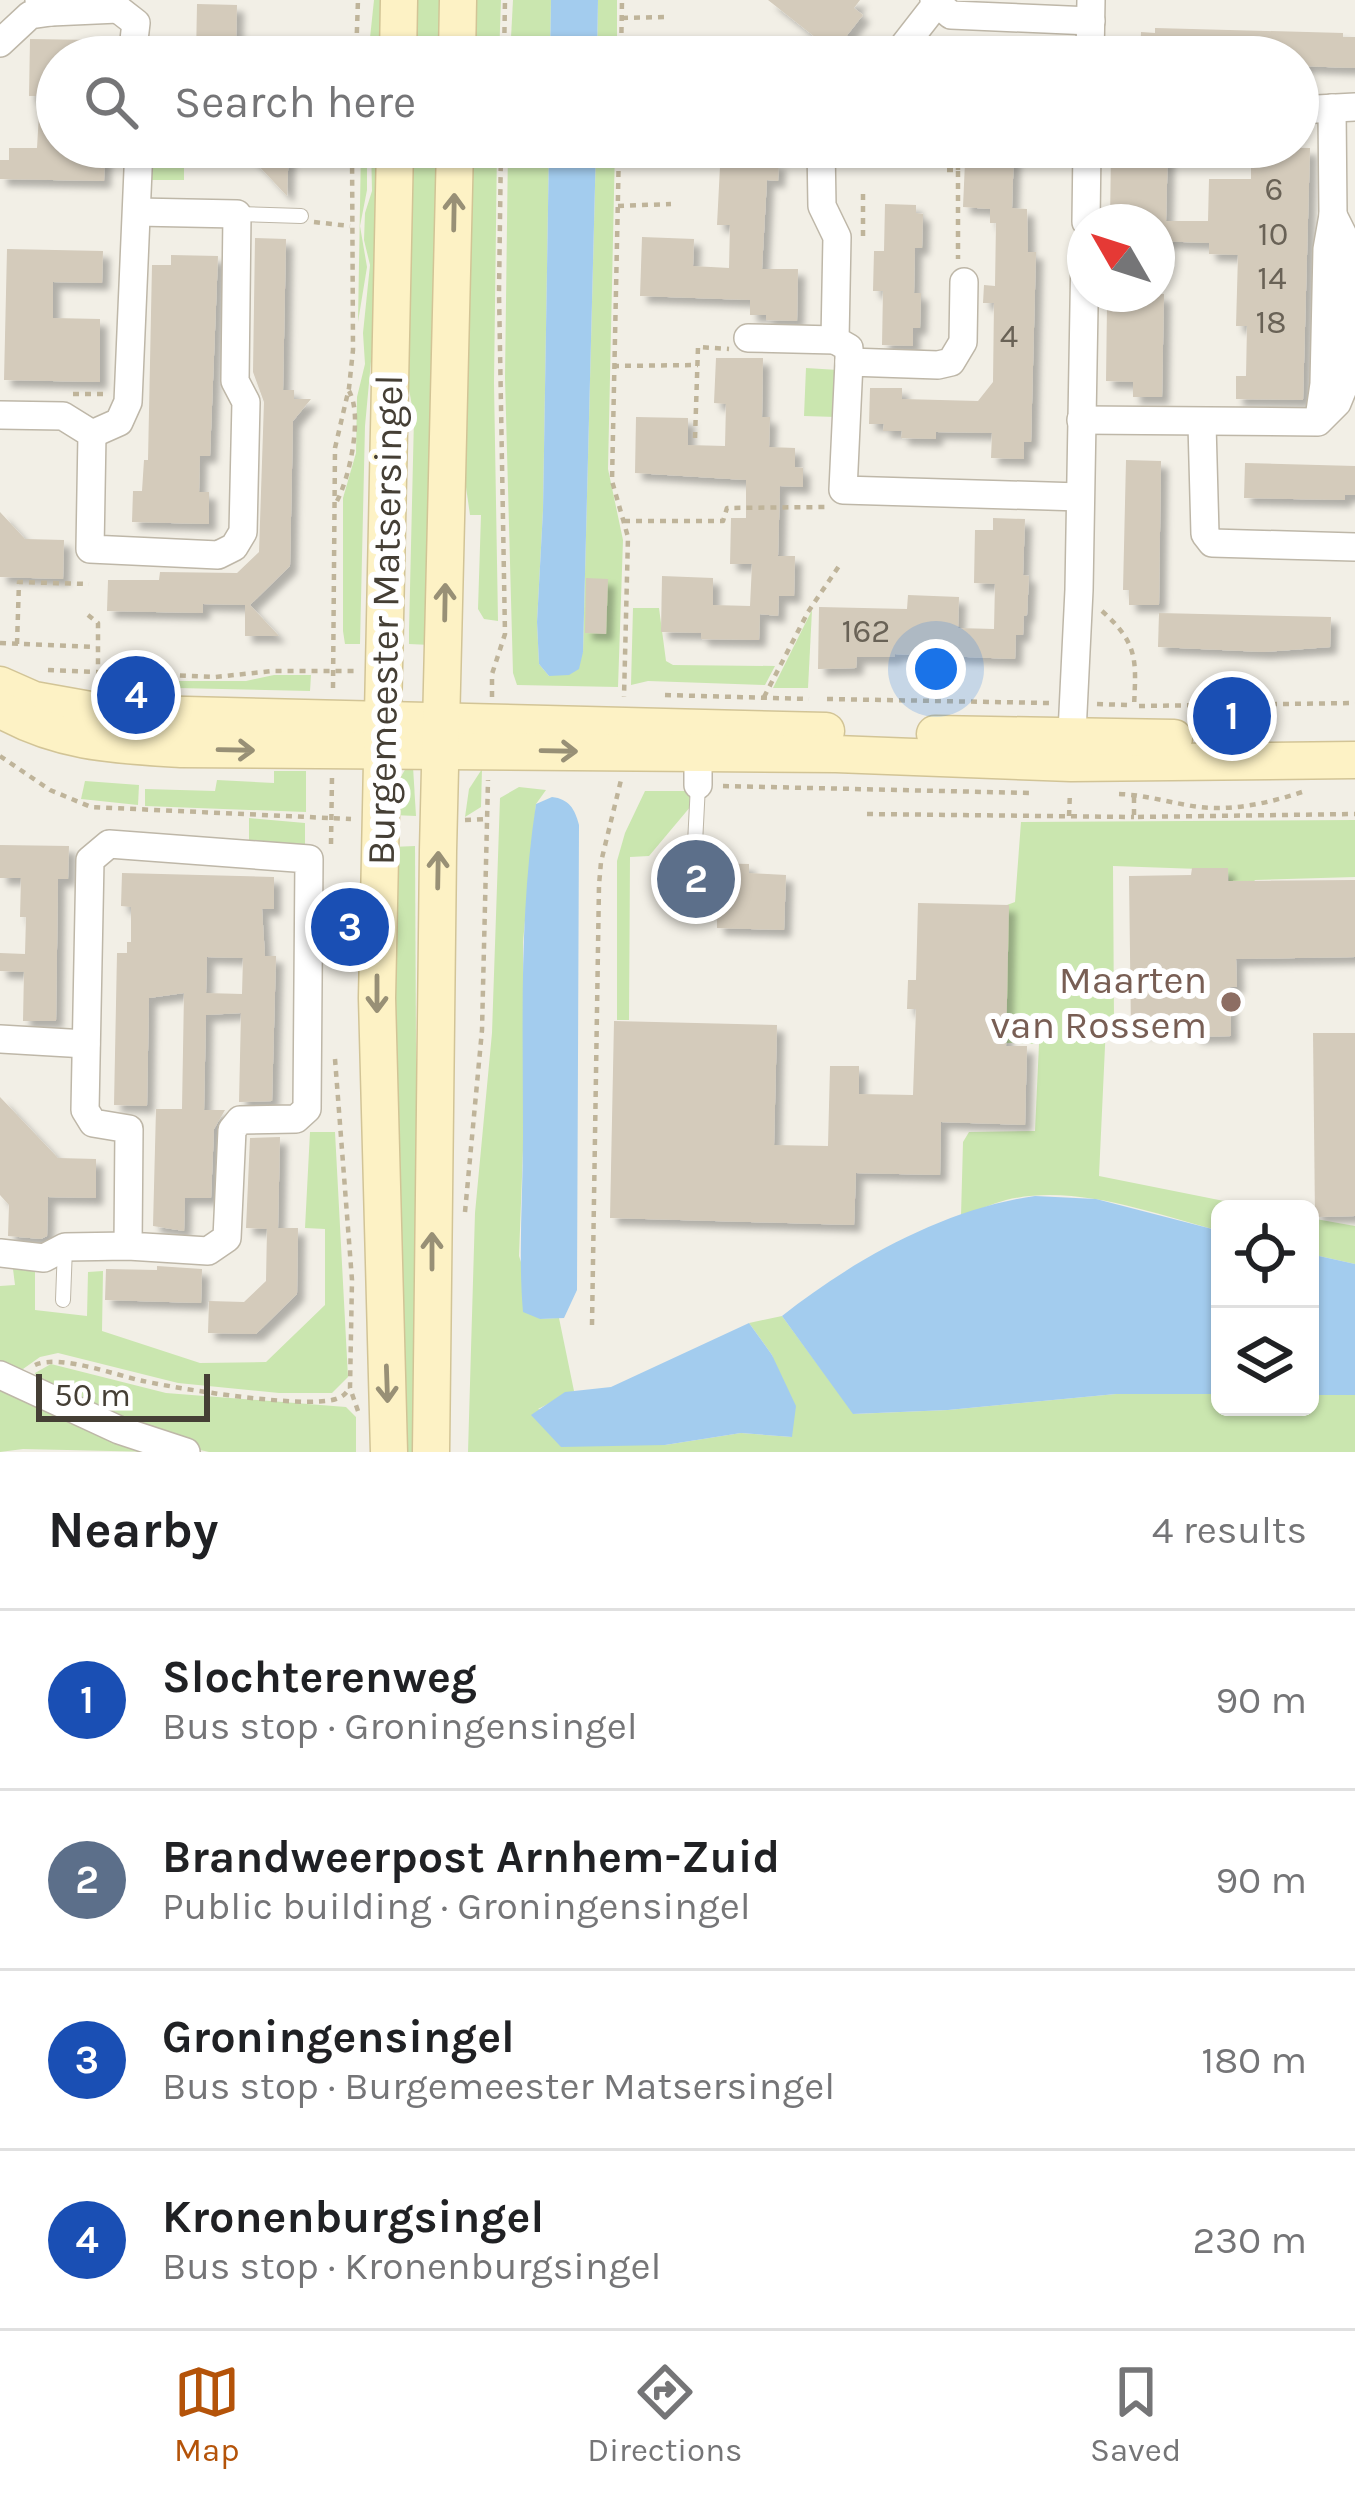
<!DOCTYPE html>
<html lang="en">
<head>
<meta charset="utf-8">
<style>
	body { margin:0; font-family:Karla,sans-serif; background:#f2f2f2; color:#202124 }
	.controls { position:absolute; right:36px; bottom:36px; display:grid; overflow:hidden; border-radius:18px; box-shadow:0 3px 9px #0004 }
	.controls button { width:108px; height:108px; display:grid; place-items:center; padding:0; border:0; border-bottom:3px solid #e0e0e0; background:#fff; color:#202124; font:60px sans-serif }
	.compass { position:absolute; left:1067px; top:204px; width:108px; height:108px; border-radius:50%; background:#fff; box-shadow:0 3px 9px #0004; rotate:309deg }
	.scale { position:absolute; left:36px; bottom:30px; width:174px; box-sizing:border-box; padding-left:12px; border:6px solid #453f35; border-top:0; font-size:33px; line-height:42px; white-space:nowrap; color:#453f35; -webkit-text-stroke:9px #fff; paint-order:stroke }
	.you { position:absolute; left:936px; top:669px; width:42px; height:42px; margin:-30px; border:9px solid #fff; border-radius:50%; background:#1a73e8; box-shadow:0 0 0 18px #1a73e833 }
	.badge { display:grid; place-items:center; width:78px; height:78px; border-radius:50%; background:#b45309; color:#fff; font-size:39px; font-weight:700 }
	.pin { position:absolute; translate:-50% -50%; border:6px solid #fff; box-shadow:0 3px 12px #0006 }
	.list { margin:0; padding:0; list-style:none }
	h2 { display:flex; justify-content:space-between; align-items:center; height:156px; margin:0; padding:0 48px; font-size:51px }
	h2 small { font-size:39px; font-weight:400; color:#757577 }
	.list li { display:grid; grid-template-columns:78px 1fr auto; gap:36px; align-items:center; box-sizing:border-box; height:180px; padding:0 48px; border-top:3px solid #e0e0e0 }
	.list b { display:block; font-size:45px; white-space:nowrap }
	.list p { margin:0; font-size:39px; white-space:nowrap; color:#757577 }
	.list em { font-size:39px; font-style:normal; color:#757577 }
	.icon { flex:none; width:66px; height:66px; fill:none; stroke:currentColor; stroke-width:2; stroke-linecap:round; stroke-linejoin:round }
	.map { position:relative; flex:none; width:1355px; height:1452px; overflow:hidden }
	.search { position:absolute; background:#fff; box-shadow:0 3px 9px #0004; left:36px; right:36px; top:36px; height:132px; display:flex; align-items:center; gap:30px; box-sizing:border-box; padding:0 42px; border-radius:66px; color:#757577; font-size:45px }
	.sheet { height:876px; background:#fff }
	nav { display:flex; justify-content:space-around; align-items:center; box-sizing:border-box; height:168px; border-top:3px solid #e0e0e0; background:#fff; font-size:33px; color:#757577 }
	nav a { display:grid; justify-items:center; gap:6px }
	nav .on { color:#b45309 }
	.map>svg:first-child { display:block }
	.green { fill:#cae6af }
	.water { fill:#a3ccee }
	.building { fill:#d4cbbb; fill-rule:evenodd; filter:url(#shadow) }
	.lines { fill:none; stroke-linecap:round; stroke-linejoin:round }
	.lane-casing { stroke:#beb7a8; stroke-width:16 }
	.street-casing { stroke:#beb7a8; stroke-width:30 }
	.secondary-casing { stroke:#d2c496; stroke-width:39 }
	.path { stroke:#bfb49a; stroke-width:4.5; stroke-dasharray:6 6; stroke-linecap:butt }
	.lane { stroke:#fff; stroke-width:14 }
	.street { stroke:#fff; stroke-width:27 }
	.secondary { stroke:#fdf2c5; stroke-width:36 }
	.oneway { stroke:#989076 }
	.education-dot { fill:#8d6e63; stroke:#fff; stroke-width:4.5 }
	.labels { text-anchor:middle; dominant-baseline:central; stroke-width:12; stroke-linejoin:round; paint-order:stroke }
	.number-label { font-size:33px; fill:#696256 }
	.street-label { font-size:39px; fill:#453f35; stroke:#fff }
	.education-label { font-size:39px; fill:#785e54; stroke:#fff; text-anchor:end }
</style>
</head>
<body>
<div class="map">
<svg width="1355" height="1452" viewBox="0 0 1355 1452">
	<defs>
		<filter id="shadow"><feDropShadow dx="7" dy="7" stdDeviation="3" flood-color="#0004"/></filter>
	</defs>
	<rect width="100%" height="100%" fill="#f2efe6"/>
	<g class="green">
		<polygon points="374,0 387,0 386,57 368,57"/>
		<polygon points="412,0 445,0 444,57 411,57"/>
		<polygon points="471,0 501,0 499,57 470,57"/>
		<polygon points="513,0 551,0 550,57 510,57"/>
		<polygon points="598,0 617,0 617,57 597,57"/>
		<polygon points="361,147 367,147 367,190 360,226 367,267 358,322"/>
		<polygon points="371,147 384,147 382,242 365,426 360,644 345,644 343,631 343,498 356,453 357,397 365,364 363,333 370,265 364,240 365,213 372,191"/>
		<polygon points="408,147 442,147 431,645 409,644 409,631 414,418 409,389"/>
		<polygon points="467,147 497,147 494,383 498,621 484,619 478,609 481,515 470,515 463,466"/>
		<polygon points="508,147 549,147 543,510 537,622 539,664 549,676 583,652 596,147 615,147 608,469 623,540 618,687 517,685 513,673 505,378"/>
		<rect x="152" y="157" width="32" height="23"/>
		<polygon points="806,368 838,370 836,417 804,416"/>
		<polygon points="633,608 659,608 666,661 673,665 775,666 765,685 648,681 631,685"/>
		<polygon points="812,610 808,688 773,688"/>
		<polygon points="274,675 311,675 310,691 177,688 177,681 246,681"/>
		<polygon points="413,767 416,816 393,815 399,780 406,768"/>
		<polygon points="482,769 481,807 465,817 469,789"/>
		<polygon points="274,771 306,771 306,812 145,806 145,789 215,791 217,780 274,783"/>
		<polygon points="85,781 139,785 138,805 81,799"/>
		<polygon points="519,787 546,790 536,804 523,942 523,1150 519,1256 540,1319 559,1318 574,1391 538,1409 665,1445 741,1433 792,1437 772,1355 749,1323 782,1316 854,1414 948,1410 1116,1394 1220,1394 1220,1407 1310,1407 1310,1395 1355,1395 1355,1452 468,1452 475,1213 492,1033 500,798"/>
		<polygon points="645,791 697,791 696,800 649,856 630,857 629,1020 617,1020 617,861 625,833"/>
		<polygon points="249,818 305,823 305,846 249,844"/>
		<path d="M1355,820V877L1255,880L1231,916L1228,870L1113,866L1114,1019L1106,1025L1099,1176L1264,1209H1220V1231C1153,1214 1076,1183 1006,1200C991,1204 976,1211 961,1216L963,1142L969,1132L1035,1131L1039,1044L927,1040L1004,1003L1007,905L1015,902L1021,822Z"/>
		<polygon points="415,846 418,1452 400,1452 392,847"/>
		<polygon points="310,1132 335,1132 348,1377 332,1393 279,1393 178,1383 58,1353 40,1357 23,1369 0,1366 0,1286 15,1285 13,1269 35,1270 35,1310 87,1316 88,1272 103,1271 102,1331 200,1363 266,1362 325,1305 325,1229 305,1228"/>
		<polygon points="1310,1218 1355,1226 1355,1264 1310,1254"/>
		<polygon points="51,1364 166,1393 346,1407 356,1417 356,1452 209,1452 170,1443 40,1388 35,1373"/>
		<polygon points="0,1386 155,1452 23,1449 0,1452"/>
	</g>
	<g class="water">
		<polygon points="551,0 598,0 597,57 550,57"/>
		<polygon points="549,147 596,147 583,652 579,669 569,675 549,676 539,664 537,622 543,510"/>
		<path d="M552,797C569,799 575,809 579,825L577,1290L564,1318L540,1319L523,1312C518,1253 523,1195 523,1136C523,1025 519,914 536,804Z"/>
		<path d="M1035,1196L1096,1199L1220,1231V1394H1116L948,1410L853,1414L782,1316C853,1260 944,1209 1035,1196Z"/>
		<polygon points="1310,1254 1355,1264 1355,1395 1310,1395"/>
		<polygon points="749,1323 772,1355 796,1406 792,1437 741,1433 665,1445 561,1447 531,1415 565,1392 611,1387"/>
	</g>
	<g class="building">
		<polygon points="768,0 860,0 854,8 863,15 834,52"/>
		<polygon points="197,4 237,5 236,44 249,57 196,57"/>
		<polygon points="1155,28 1343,33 1343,37 1355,37 1355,68 1298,66 1298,57 1140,57 1141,32 1155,33"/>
		<polygon points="30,39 95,40 95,57 57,57 57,148 105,149 104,181 0,179 0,160 9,160 9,148 37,148 40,96 29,96"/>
		<polygon points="241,147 289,147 287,196"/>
		<polygon points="721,147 768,147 768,162 779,163 778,181 767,180 762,269 798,269 797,321 766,320 766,315 750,315 750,300 640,296 642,237 694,239 693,266 729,268 730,225 717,225"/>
		<polygon points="1138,147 1168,147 1166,221 1208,221 1209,179 1251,179 1251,147 1310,148 1303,400 1236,399 1236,376 1246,376 1247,326 1236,326 1238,255 1209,254 1209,243 1157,241 1157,222 1110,222 1111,152 1138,153"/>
		<polygon points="981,150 1014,151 1012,208 1027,209 1028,252 1036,252 1031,442 1024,442 1024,459 991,458 992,433 936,432 936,439 901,438 902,431 883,431 884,424 869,424 870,388 902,388 902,399 978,401 993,382 994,303 983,303 984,285 995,286 996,223 990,223 990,209 963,207 965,162 981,162"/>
		<polygon points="885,204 916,205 916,213 923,214 922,248 915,248 914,293 921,293 920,328 913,328 913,346 882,345 883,291 873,291 874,251 884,251"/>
		<polygon points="255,238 286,239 283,390 294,390 294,399 311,399 293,421 290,566 250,605 279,636 245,636 245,605 203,604 203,613 107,611 108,580 159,580 160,572 237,573 259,552 264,402 253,372"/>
		<polygon points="7,249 103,251 102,283 53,282 53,318 100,319 100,382 4,380"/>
		<polygon points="171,255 218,256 210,456 200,456 199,492 209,492 209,524 132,522 133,491 142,491 144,460 148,460 152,265 171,265"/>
		<polygon points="1135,294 1164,294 1162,397 1133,397 1133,382 1106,381 1107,306 1135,307"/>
		<polygon points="716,358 763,358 762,417 770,417 769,447 795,448 795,467 803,468 803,487 780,486 778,556 795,556 794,596 779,596 778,616 760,614 759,640 701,639 701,633 661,632 662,576 713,578 713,605 750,606 752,564 730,564 731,518 746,518 746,480 635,473 636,417 688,418 688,445 725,446 726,404 714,403"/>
		<polygon points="1126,460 1161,461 1159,605 1129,605 1129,590 1123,590"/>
		<polygon points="1245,463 1355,466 1355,495 1345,495 1345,500 1244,498"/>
		<polygon points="0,512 25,539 64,540 63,579 0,577"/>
		<polygon points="993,518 1025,519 1023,575 1029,576 1027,615 1024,616 1023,635 1016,635 1015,659 895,654 895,657 857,657 856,668 818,669 819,607 907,609 908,595 959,597 958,628 994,629 995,584 974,583 975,530 993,530"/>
		<polygon points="586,578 608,579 606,634 585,633"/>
		<polygon points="1159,613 1331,617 1330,647 1264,652 1158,647"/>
		<polygon points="0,845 69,846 68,879 58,879 56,1021 23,1021 24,972 0,971 0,953 25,954 26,917 20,917 21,878 0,878"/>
		<polygon points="674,862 683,862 692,874 700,872 705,863 749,864 749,873 786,875 784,930 717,928 717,911 672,909"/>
		<polygon points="1192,868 1228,868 1228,881 1355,880 1355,957 1236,959 1237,987 1230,987 1231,1036 1194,1037 1194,1030 1131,1031 1129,876 1191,875"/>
		<path d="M122,873L274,877V909H262L265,956H276L272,1101L239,1102L241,1013L206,1015L204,1110H225L214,1129L211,1198H185L184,1231L153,1226L156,1109H182L184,993L149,998L147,1106L114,1105L117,953H127V942H131V907L121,906ZM207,957L243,958L242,994L206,993Z"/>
		<polygon points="918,903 1009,905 1006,1046 1027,1046 1025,1125 941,1122 940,1175 856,1173 854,1225 610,1218 614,1021 777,1025 774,1145 828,1146 830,1066 859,1066 859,1094 913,1095 916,1009 907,1009 908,980 916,980"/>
		<polygon points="1313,1033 1355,1033 1355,1216 1315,1217"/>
		<polygon points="0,1097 58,1158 96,1159 96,1198 48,1197 47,1236 41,1239 8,1236 9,1205 0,1195"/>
		<polygon points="280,1137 278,1228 298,1228 297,1294 256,1334 208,1333 209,1301 244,1302 266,1281 267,1229 246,1228 250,1138"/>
		<polygon points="157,1266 202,1269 201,1303 105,1300 106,1269 157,1270"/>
	</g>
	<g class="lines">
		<g class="lane-casing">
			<g id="lane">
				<polyline points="237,214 301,216"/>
				<polyline points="694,863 698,785"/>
				<polyline points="63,1300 65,1247"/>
			</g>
		</g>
		<g class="street-casing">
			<g id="street">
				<polyline points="39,0 51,12 118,9 109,0"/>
				<polyline points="937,3 951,15 1091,21"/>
				<polyline points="118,9 136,23 132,57"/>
				<polyline points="0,43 30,15 51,12"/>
				<polyline points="895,57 937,3 934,0"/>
				<polyline points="1090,57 1091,0"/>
				<polyline points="1298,110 1355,107"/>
				<polyline points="821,147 822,206 837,237 835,340 849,348 849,362 938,365 951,362 963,342 964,282"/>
				<polyline points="1086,222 1087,147"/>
				<polyline points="748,338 835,340"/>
				<polyline points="849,362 843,490 1080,497"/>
				<polyline points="0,415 63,416 92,434 90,549 218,555 234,547 243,532 246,402 235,381 237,214 137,212"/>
				<polyline points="1319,418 1324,384 1327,249 1333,215 1332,108"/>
				<polyline points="1081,420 1318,422 1337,403 1344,386 1346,241 1333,215"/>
				<polyline points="1202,424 1205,534 1212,543 1355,547"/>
				<polyline points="92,434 119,422 128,402 139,147"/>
				<polyline points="698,736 698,785"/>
				<polyline points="1071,753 1079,590 1085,250"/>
				<polyline points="0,1039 86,1044"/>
				<polyline points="0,1253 44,1258 65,1247 128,1246 129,1129 93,1123 85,1110 90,860 109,844 309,859 307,1109 296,1119 240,1120 232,1130 227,1238 208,1251 128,1246"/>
				<polyline points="0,1375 119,1430 186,1452"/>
			</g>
		</g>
		<g class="secondary-casing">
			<g id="secondary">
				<polyline points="398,57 399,0"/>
				<polyline points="457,57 458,0"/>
				<polyline points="0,685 34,700 107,713 826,731"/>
				<path d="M0,709C59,743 115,745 181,749L836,754L1071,763L1355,760"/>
				<polyline points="935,734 1174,738"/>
				<polyline points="389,1452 377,998 395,147"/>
				<polyline points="431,1452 438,851 455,147"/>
			</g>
		</g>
		<g class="path">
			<polyline points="622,18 664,17"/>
			<polyline points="356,57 358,0"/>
			<polyline points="504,57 505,0"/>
			<polyline points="621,57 622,0"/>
			<polyline points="958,57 958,39"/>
			<polyline points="619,147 612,481 628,537 624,697"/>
			<polyline points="947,170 958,170 958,259"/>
			<polyline points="958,170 958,147"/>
			<polyline points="618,206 671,204"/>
			<polyline points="314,222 350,226"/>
			<polyline points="863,236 863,193"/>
			<polyline points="613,366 698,365"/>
			<polyline points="73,394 104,394"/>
			<polyline points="695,438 698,347 729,349"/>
			<path d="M337,501C350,476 363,415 349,391"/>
			<polyline points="624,521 723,521 727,508 825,507"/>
			<path d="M1102,611C1139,644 1136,661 1134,707"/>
			<polyline points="88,615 98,623 98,670"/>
			<polyline points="0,643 96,647"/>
			<polyline points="17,644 19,582 89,584"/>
			<polyline points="48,670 215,677 273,671 354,671"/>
			<polyline points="333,688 335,448 349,388 353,350 352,147"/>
			<polyline points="665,695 809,699"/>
			<polyline points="492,697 492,674 505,634 499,292 501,147"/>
			<polyline points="764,697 808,612 841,563"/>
			<polyline points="827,699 1049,703"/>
			<polyline points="1097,704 1127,705"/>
			<polyline points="1139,706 1355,703"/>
			<polyline points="0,756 50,790 91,807 351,819"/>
			<polyline points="723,786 1030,793"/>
			<path d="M1119,794C1144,795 1163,801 1187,805C1225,813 1266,804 1302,792"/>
			<polyline points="1134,797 1134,817 1355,814"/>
			<polyline points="867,814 1134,817"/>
			<polyline points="1069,816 1070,792"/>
			<polyline points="465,820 487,819"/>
			<polyline points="331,844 332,777"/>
			<polyline points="335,1059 352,1280 350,1388 358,1411"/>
			<polyline points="465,1212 482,1030 488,780"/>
			<polyline points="592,1325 599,885 601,862 621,780"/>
			<path d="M35,1365C60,1354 115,1375 143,1381C180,1389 303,1409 336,1399C344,1396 344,1395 350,1388"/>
		</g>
		<use href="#lane" class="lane"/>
		<use href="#street" class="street"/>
		<use href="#secondary" class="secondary"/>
	</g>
	<defs><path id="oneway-shaft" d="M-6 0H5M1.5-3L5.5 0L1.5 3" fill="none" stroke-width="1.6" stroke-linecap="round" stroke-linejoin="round" transform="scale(3)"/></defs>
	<g class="oneway">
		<use href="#oneway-shaft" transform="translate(454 212) rotate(-89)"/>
		<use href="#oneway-shaft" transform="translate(445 602) rotate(-89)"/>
		<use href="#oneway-shaft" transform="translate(236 750) rotate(1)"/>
		<use href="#oneway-shaft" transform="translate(559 751) rotate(1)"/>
		<use href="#oneway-shaft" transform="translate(438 870) rotate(-89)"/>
		<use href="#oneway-shaft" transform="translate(377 994) rotate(90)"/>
		<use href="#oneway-shaft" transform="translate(432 1251) rotate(-90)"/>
		<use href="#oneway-shaft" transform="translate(387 1384) rotate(88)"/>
	</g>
	<circle class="education-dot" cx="1231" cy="1002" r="12"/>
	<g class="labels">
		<g class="number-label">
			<text x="1274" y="189">6</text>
			<text x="1273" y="234">10</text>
			<text x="1272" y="278">14</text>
			<text x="1271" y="322">18</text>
			<text x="1009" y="336">4</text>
			<text x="866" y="631">162</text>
		</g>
		<g class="street-label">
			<text transform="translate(385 620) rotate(-89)">Burgemeester Matsersingel</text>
		</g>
		<g class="education-label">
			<text x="1207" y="980">Maarten<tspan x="1207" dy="45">van Rossem</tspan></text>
		</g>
	</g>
</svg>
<div class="controls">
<button><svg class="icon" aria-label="locate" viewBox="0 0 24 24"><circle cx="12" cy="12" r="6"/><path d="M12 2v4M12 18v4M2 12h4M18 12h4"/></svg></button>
<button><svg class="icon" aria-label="layers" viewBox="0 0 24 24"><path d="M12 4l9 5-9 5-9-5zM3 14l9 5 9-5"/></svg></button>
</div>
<svg class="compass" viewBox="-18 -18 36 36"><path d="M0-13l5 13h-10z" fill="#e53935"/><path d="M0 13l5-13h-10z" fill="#757577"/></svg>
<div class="scale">50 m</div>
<div class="you"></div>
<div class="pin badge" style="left:1232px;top:716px;background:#1a4fb4">1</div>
<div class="pin badge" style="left:696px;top:879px;background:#5c6f8a">2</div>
<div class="pin badge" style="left:350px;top:927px;background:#1a4fb4">3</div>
<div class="pin badge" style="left:136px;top:695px;background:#1a4fb4">4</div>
<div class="search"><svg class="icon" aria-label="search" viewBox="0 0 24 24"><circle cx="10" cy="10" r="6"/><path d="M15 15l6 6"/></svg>Search here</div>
</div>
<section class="sheet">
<h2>Nearby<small>4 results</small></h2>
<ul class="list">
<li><span class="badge" style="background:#1a4fb4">1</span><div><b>Slochterenweg</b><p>Bus stop · Groningensingel</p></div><em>90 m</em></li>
<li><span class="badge" style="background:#5c6f8a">2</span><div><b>Brandweerpost Arnhem-Zuid</b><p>Public building · Groningensingel</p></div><em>90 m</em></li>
<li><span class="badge" style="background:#1a4fb4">3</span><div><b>Groningensingel</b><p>Bus stop · Burgemeester Matsersingel</p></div><em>180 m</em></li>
<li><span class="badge" style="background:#1a4fb4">4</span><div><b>Kronenburgsingel</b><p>Bus stop · Kronenburgsingel</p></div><em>230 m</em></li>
</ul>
</section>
<nav>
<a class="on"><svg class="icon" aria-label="map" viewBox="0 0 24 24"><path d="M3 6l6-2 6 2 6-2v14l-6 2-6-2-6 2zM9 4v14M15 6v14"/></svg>Map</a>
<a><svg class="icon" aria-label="directions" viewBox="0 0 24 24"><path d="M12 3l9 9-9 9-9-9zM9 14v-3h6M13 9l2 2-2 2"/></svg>Directions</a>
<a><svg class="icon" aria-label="saved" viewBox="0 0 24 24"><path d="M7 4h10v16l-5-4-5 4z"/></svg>Saved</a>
</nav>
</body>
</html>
